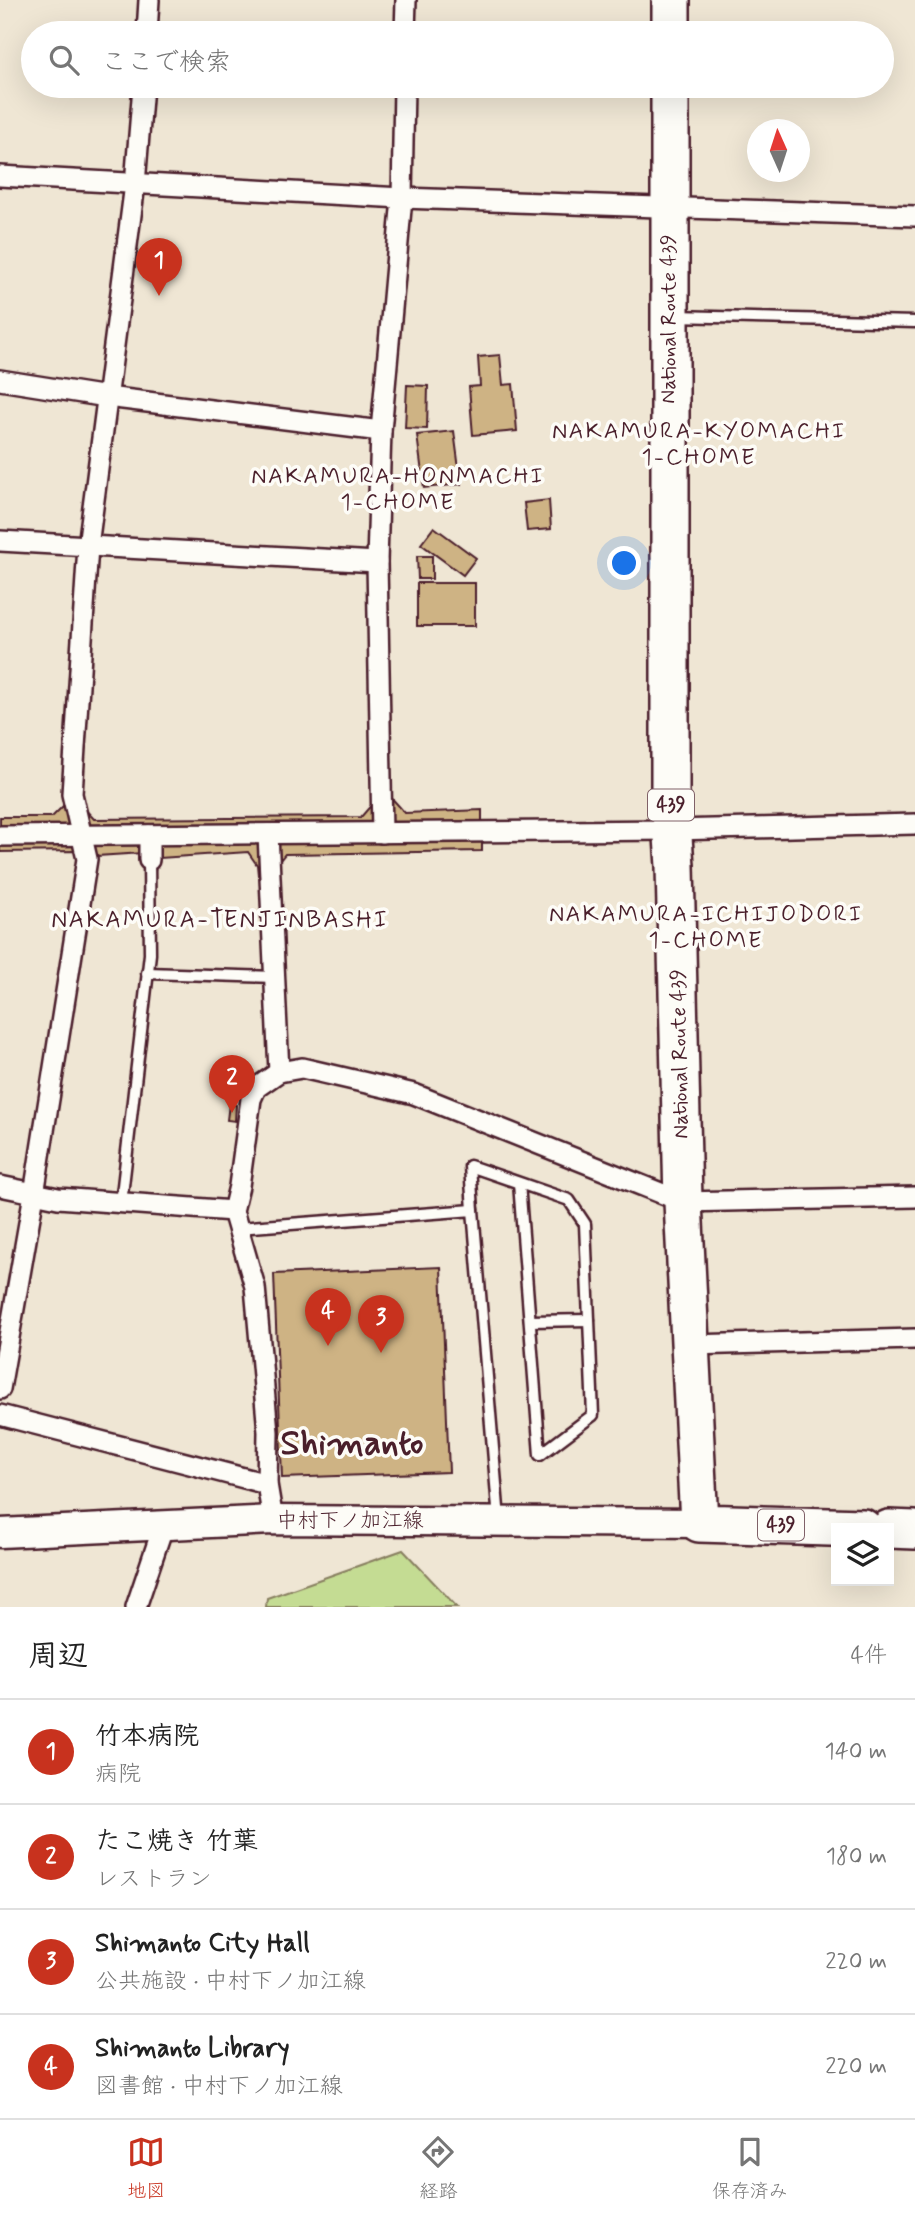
<!DOCTYPE html>
<html lang="ja">
<head>
<meta charset="utf-8">
<style>
	body { margin:0; font-family:Mynerve,"Klee One",sans-serif; background:#f6f6f6; color:#222 }
	.controls { position:absolute; right:21px; bottom:21px; display:grid; overflow:hidden; border-radius:0px; box-shadow:0 7px 28px #0002 }
	.controls button { width:63px; height:63px; display:grid; place-items:center; padding:0; border:0; border-bottom:2px solid #e0e0e0; background:#fff; color:#222; font:35px sans-serif }
	.compass { position:absolute; left:747px; top:119px; width:63px; height:63px; border-radius:50%; background:#fff; box-shadow:0 7px 28px #0002; rotate:357deg }
	.you { position:absolute; left:625px; top:564px; width:24px; height:24px; margin:-18px; border:5px solid #fff; border-radius:50%; background:#1a73e8; box-shadow:0 0 0 10px #1a73e833 }
	.badge { display:grid; place-items:center; width:46px; height:46px; border-radius:50%; background:#c8321e; color:#fff; font-size:23px; font-weight:700 }
	.pin { position:absolute; translate:-50% -58px; filter:drop-shadow(0 2px 4px #0008) }
	.pin::after { content:''; position:absolute; top:37px; width:24px; height:21px; background:inherit; clip-path:polygon(0 0,100% 0,50% 100%) }
	.list { margin:0; padding:0; list-style:none }
	h2 { display:flex; justify-content:space-between; align-items:center; height:91px; margin:0; padding:0 28px; font-size:30px }
	h2 small { font-size:23px; font-weight:400; color:#767676 }
	.list li { display:grid; grid-template-columns:46px 1fr auto; gap:21px; align-items:center; box-sizing:border-box; height:105px; padding:0 28px; border-top:2px solid #e0e0e0 }
	.list b { display:block; font-size:26px; white-space:nowrap }
	.list p { margin:0; font-size:23px; white-space:nowrap; color:#767676 }
	.list em { font-size:23px; font-style:normal; color:#767676 }
	.icon { flex:none; width:38px; height:38px; fill:none; stroke:currentColor; stroke-width:2; stroke-linecap:round; stroke-linejoin:round }
	.map { position:relative; flex:none; width:915px; height:1607px; overflow:hidden }
	.search { position:absolute; background:#fff; box-shadow:0 7px 28px #0002; left:21px; right:21px; top:21px; height:77px; display:flex; align-items:center; gap:18px; box-sizing:border-box; padding:0 24px; border-radius:38px; color:#767676; font-size:26px }
	.sheet { height:511px; background:#fff }
	nav { display:flex; justify-content:space-around; align-items:center; box-sizing:border-box; height:98px; border-top:2px solid #e0e0e0; background:#fff; font-size:19px; color:#767676 }
	nav a { display:grid; justify-items:center; gap:4px }
	nav .on { color:#c8321e }
	.map>svg:first-child { display:block }
	.green { fill:#c4dc93; stroke:#877e5f; stroke-width:2 }
	.building { fill:#ceb384; stroke:#4a1f2b; stroke-width:2 }
	.lines { fill:none; stroke-linecap:round; stroke-linejoin:round }
	.lane-casing { stroke:#4a1f2b; stroke-width:15 }
	.street-casing { stroke:#4a1f2b; stroke-width:24 }
	.secondary-casing { stroke:#4a1f2b; stroke-width:33 }
	.highway-casing { stroke:#4a1f2b; stroke-width:42 }
	.lane { stroke:#fdfcf7; stroke-width:10 }
	.street { stroke:#fdfcf7; stroke-width:19 }
	.secondary { stroke:#fdfcf7; stroke-width:28 }
	.highway { stroke:#fdfcf7; stroke-width:37 }
	.labels { text-anchor:middle; dominant-baseline:central; stroke-width:7; stroke-linejoin:round; paint-order:stroke }
	.shield { fill:#fdfcf7; stroke:#806168; stroke-width:2 }
	.shield-label { font-size:19px; font-weight:bold; fill:#4a1f2b }
	.street-label { font-size:21px; fill:#4a1f2b; stroke:#fdfcf7 }
	.neighbourhood-label { font-size:23px; letter-spacing:2px; fill:#4a1f2b; stroke:#fdfcf7 }
	.quarter-label { font-size:24px; letter-spacing:2px; fill:#4a1f2b; stroke:#fdfcf7 }
	.town-label { font-size:35px; font-weight:bold; fill:#4a1f2b; stroke:#fdfcf7 }
</style>
</head>
<body>
<div class="map">
<svg width="915" height="1607" viewBox="0 0 915 1607">
	<rect width="100%" height="100%" fill="#efe6d4"/>
	<filter id="ink" filterUnits="userSpaceOnUse"><feTurbulence type="fractalNoise" baseFrequency=".0143" numOctaves="2"/><feDisplacementMap in="SourceGraphic" scale="14" xChannelSelector="R" yChannelSelector="G"/><feConvolveMatrix kernelMatrix="1 2 1 2 8 2 1 2 1" color-interpolation-filters="sRGB"/></filter>
	<g filter="url(#ink)">
		<polygon class="green" points="403,1550 457,1607 266,1607 267,1598"/>
		<g class="building">
			<polygon points="500,355 503,385 513,384 517,431 473,435 469,387 480,386 478,357"/>
			<polygon points="407,385 428,386 427,429 405,428"/>
			<polygon points="454,431 461,484 424,488 417,435"/>
			<polygon points="549,500 551,529 527,531 524,503"/>
			<polygon points="434,527 476,558 463,575 421,544"/>
			<polygon points="417,556 432,556 432,579 418,579"/>
			<rect x="417" y="583" width="58" height="43"/>
			<polygon points="64,792 82,793 82,806 94,819 361,817 373,803 389,795 405,813 482,810 482,851 285,854 277,864 278,875 258,875 257,865 248,852 145,859 143,853 97,856 97,859 77,858 78,851 0,852 0,817 52,817 63,806"/>
			<polygon points="229,1104 236,1105 235,1121 227,1120"/>
			<polygon points="441,1267 449,1472 282,1478 274,1274"/>
		</g>
		<g class="lines">
			<g class="lane-casing">
				<g id="lane">
					<polyline points="676,316 915,322"/>
					<polyline points="147,973 274,977"/>
					<polyline points="121,1203 150,954 149,860"/>
					<polyline points="473,1210 470,1166 569,1200 585,1224 593,1415 540,1455 519,1183"/>
					<polyline points="238,1228 473,1210 499,1520"/>
					<polyline points="530,1321 589,1320"/>
				</g>
			</g>
			<g class="street-casing">
				<g id="street">
					<polyline points="147,33 149,0"/>
					<polyline points="405,33 406,0"/>
					<polyline points="0,176 402,198 915,216"/>
					<polyline points="0,380 107,397 381,431"/>
					<polyline points="0,541 377,562"/>
					<polyline points="382,833 377,562 381,431 402,198 404,86"/>
					<polyline points="268,834 279,1072"/>
					<polyline points="149,835 149,860"/>
					<polyline points="0,836 673,830 915,824"/>
					<polyline points="0,1186 58,1198 233,1211"/>
					<polyline points="691,1345 915,1339"/>
					<polyline points="0,1389 34,1194 87,859 72,794 88,546 135,184 143,86"/>
					<polyline points="0,1415 267,1484"/>
					<polyline points="273,1520 267,1484 268,1432 255,1287 233,1211 239,1186 251,1099 256,1088 279,1072 302,1068 414,1094 683,1202 915,1197"/>
					<polyline points="136,1607 163,1527"/>
				</g>
			</g>
			<g class="secondary-casing">
				<polyline id="secondary" points="0,1533 273,1520 699,1523"/>
			</g>
			<g class="highway-casing">
				<g id="highway">
					<polyline points="671,33 671,0"/>
					<polyline points="670,86 670,792 675,866 683,1202 699,1523 863,1528"/>
					<polyline points="889,1529 915,1530"/>
				</g>
			</g>
			<use href="#lane" class="lane"/>
			<use href="#street" class="street"/>
			<use href="#secondary" class="secondary"/>
			<use href="#highway" class="highway"/>
		</g>
	</g>
	<g class="labels">
		<g class="shield">
			<rect x="648" y="789.5" width="46" height="31" rx="5"/>
			<rect x="758" y="1509.5" width="46" height="31" rx="5"/>
		</g>
		<g class="shield-label">
			<text x="671" y="805">439</text>
			<text x="781" y="1525">439</text>
		</g>
		<g class="street-label">
			<text transform="translate(669 319) rotate(-90)">National Route 439</text>
			<text transform="translate(680 1054) rotate(-91)">National Route 439</text>
			<text x="350" y="1521">中村下ノ加江線</text>
		</g>
		<g class="neighbourhood-label">
			<text x="699" y="432">NAKAMURA-KYOMACHI<tspan x="699" dy="26">1-CHOME</tspan></text>
			<text x="398" y="477">NAKAMURA-HONMACHI<tspan x="398" dy="26">1-CHOME</tspan></text>
			<text x="706" y="915">NAKAMURA-ICHIJODORI<tspan x="706" dy="26">1-CHOME</tspan></text>
		</g>
		<g class="quarter-label">
			<text x="220" y="920">NAKAMURA-TENJINBASHI</text>
		</g>
		<g class="town-label">
			<text x="352" y="1444">Shimanto</text>
		</g>
	</g>
</svg>
<div class="controls">
<button><svg class="icon" aria-label="layers" viewBox="0 0 24 24"><path d="M12 4l9 5-9 5-9-5zM3 14l9 5 9-5"/></svg></button>
</div>
<svg class="compass" viewBox="-18 -18 36 36"><path d="M0-13l5 13h-10z" fill="#e53935"/><path d="M0 13l5-13h-10z" fill="#767676"/></svg>
<div class="you"></div>
<div class="pin badge" style="left:159px;top:296px">1</div>
<div class="pin badge" style="left:232px;top:1113px">2</div>
<div class="pin badge" style="left:381px;top:1353px">3</div>
<div class="pin badge" style="left:328px;top:1346px">4</div>
<div class="search"><svg class="icon" aria-label="search" viewBox="0 0 24 24"><circle cx="10" cy="10" r="6"/><path d="M15 15l6 6"/></svg>ここで検索</div>
</div>
<section class="sheet">
<h2>周辺<small>4件</small></h2>
<ul class="list">
<li><span class="badge">1</span><div><b>竹本病院</b><p>病院</p></div><em>140 m</em></li>
<li><span class="badge">2</span><div><b>たこ焼き 竹葉</b><p>レストラン</p></div><em>180 m</em></li>
<li><span class="badge">3</span><div><b>Shimanto City Hall</b><p>公共施設 · 中村下ノ加江線</p></div><em>220 m</em></li>
<li><span class="badge">4</span><div><b>Shimanto Library</b><p>図書館 · 中村下ノ加江線</p></div><em>220 m</em></li>
</ul>
</section>
<nav>
<a class="on"><svg class="icon" aria-label="map" viewBox="0 0 24 24"><path d="M3 6l6-2 6 2 6-2v14l-6 2-6-2-6 2zM9 4v14M15 6v14"/></svg>地図</a>
<a><svg class="icon" aria-label="directions" viewBox="0 0 24 24"><path d="M12 3l9 9-9 9-9-9zM9 14v-3h6M13 9l2 2-2 2"/></svg>経路</a>
<a><svg class="icon" aria-label="saved" viewBox="0 0 24 24"><path d="M7 4h10v16l-5-4-5 4z"/></svg>保存済み</a>
</nav>
</body>
</html>
